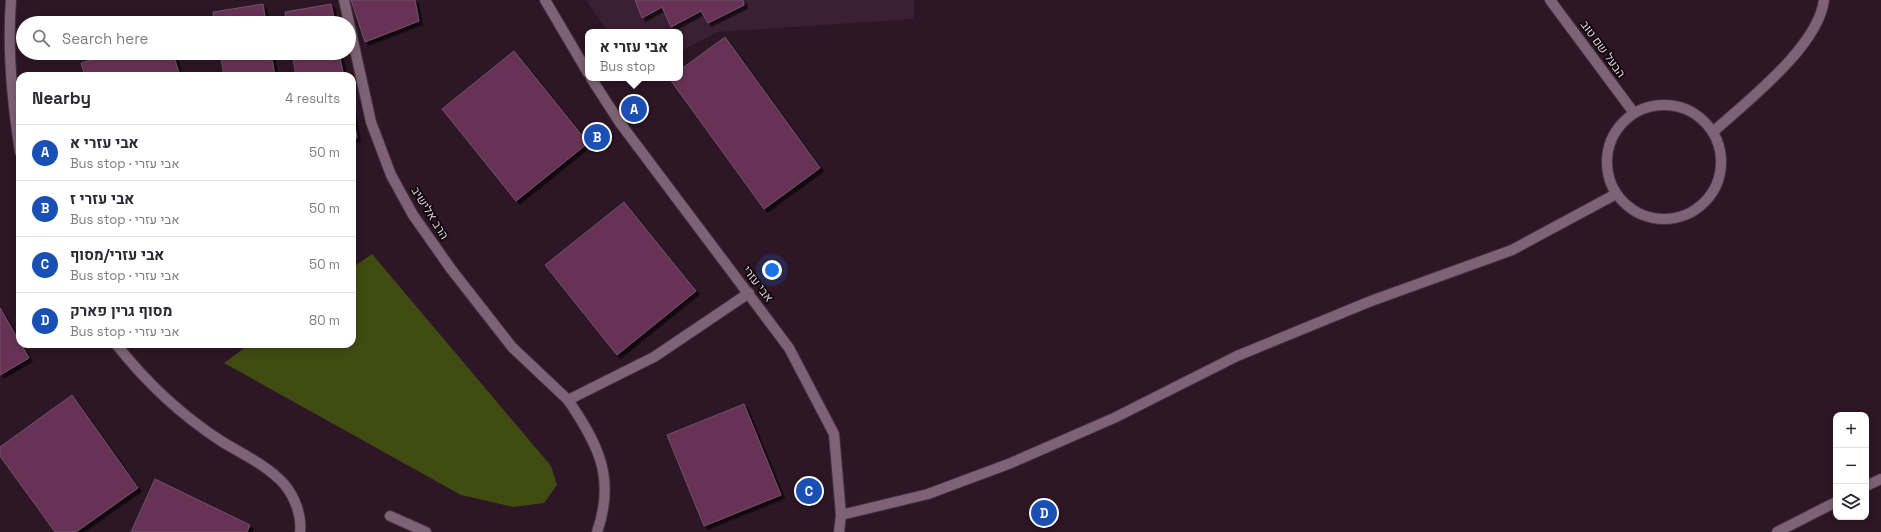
<!DOCTYPE html>
<html lang="en">
<head>
<meta charset="utf-8">
<style>
	body { margin:0; font-family:"Space Grotesk",Heebo,sans-serif; background:#f7f7f7; color:#2b2b33 }
	.controls { position:absolute; right:12px; bottom:12px; display:grid; overflow:hidden; border-radius:8px; box-shadow:0 2px 10px #0003 }
	.controls button { width:36px; height:36px; display:grid; place-items:center; padding:0; border:0; border-bottom:1px solid #e1e1e2; background:#fff; color:#2b2b33; font:20px sans-serif }
	.you { position:absolute; left:772px; top:270px; width:14px; height:14px; margin:-10px; border:3px solid #fff; border-radius:50%; background:#1a73e8; box-shadow:0 0 0 6px #1a73e833 }
	.badge { display:grid; place-items:center; width:26px; height:26px; border-radius:50%; background:#647127; color:#fff; font-size:13px; font-weight:700 }
	.pin { position:absolute; translate:-50% -50%; border:2px solid #fff; box-shadow:0 1px 4px #0006 }
	.popup { position:absolute; left:585px; top:29px; width:98px; height:52px; box-sizing:border-box; display:grid; place-content:center; border-radius:8px; background:#fff; filter:drop-shadow(0 1px 3px #0005); font-size:13px; white-space:nowrap; color:#7c7c81 }
	.popup b { font-size:15px; color:#2b2b33 }
	.popup::after { content:''; position:absolute; left:50%; top:100%; margin-left:-8px; border:8px solid transparent; border-top-color:#fff }
	.list { margin:0; padding:0; list-style:none }
	h2 { display:flex; justify-content:space-between; align-items:center; height:52px; margin:0; padding:0 16px; font-size:17px }
	h2 small { font-size:13px; font-weight:400; color:#7c7c81 }
	.list li { display:grid; grid-template-columns:26px 1fr auto; gap:12px; align-items:center; box-sizing:border-box; height:56px; padding:0 16px; border-top:1px solid #e1e1e2 }
	.list b { display:block; font-size:15px; white-space:nowrap }
	.list p { margin:0; font-size:13px; white-space:nowrap; color:#7c7c81 }
	.list em { font-size:13px; font-style:normal; color:#7c7c81 }
	.icon { flex:none; width:22px; height:22px; fill:none; stroke:currentColor; stroke-width:2; stroke-linecap:round; stroke-linejoin:round }
	.map { position:relative; flex:none; width:1881px; height:532px; overflow:hidden }
	.search { position:absolute; background:#fff; box-shadow:0 2px 10px #0003; left:16px; top:16px; width:340px; height:44px; display:flex; align-items:center; gap:10px; box-sizing:border-box; padding:0 14px; border-radius:22px; color:#7c7c81; font-size:15px }
	.panel { position:absolute; background:#fff; box-shadow:0 2px 10px #0003; left:16px; top:72px; width:340px; height:276px; border-radius:12px }
	.map>svg:first-child { display:block }
	.built { fill:#3b1f32 }
	.green { fill:#414c12 }
	.building { fill:#673157; stroke:#705466; filter:url(#shadow) }
	.lines { fill:none; stroke-linecap:round; stroke-linejoin:round }
	.lane-casing { stroke:#45333f; stroke-width:12 }
	.street-casing { stroke:#45333f; stroke-width:12 }
	.lane { stroke:#7e6275; stroke-width:10 }
	.street { stroke:#7e6275; stroke-width:10 }
	.labels { text-anchor:middle; dominant-baseline:central; stroke-width:3.5; stroke-linejoin:round; paint-order:stroke }
	.street-label { font-size:12px; fill:#dfcfd9; stroke:#0f060c }
</style>
</head>
<body>
<div class="map">
<svg width="1881" height="532" viewBox="0 0 1881 532">
	<defs>
		<filter id="shadow"><feDropShadow dx="3.5" dy="3.5" stdDeviation="0" flood-color="#0009"/></filter>
	</defs>
	<rect width="100%" height="100%" fill="#2d1626"/>
	<polygon class="built" points="586,0 914,0 914,19 717,32 680,52 680,32 608,32"/>
	<polygon class="green" points="372,254 551,466 557,485 544,503 513,507 461,495 224,363 250,344 352,344 352,268"/>
	<g class="building">
		<polygon points="351,0 415,0 419,21 365,42"/>
		<polygon points="635,0 743,0 744,5 708,23 701,11 671,27 662,7 642,18"/>
		<polygon points="263,4 266,23 215,23 213,12"/>
		<polygon points="331,4 335,23 287,23 285,12"/>
		<polygon points="162,17 164,23 142,23"/>
		<polygon points="725,37 820,168 764,209 669,78 680,78 680,70"/>
		<polygon points="514,51 588,143 516,201 442,109"/>
		<polygon points="173,53 180,76 85,76 81,63 112,53"/>
		<polygon points="220,53 271,53 275,76 224,76"/>
		<polygon points="292,53 339,53 343,72 319,76 296,76"/>
		<polygon points="352,108 357,138 352,139"/>
		<polygon points="624,202 696,291 617,355 545,265"/>
		<polygon points="0,308 29,358 0,375"/>
		<polygon points="72,395 138,488 76,532 55,532 0,456 0,447"/>
		<polygon points="744,404 781,495 704,526 667,435"/>
		<polygon points="155,479 250,525 247,532 131,532"/>
	</g>
	<g class="lines">
		<g class="lane-casing">
			<g id="lane">
				<polyline points="1866,486 1881,479"/>
				<polyline points="1777,532 1836,502"/>
			</g>
		</g>
		<g class="street-casing">
			<g id="street">
				<path d="M11,0C7,51 12,101 20,152"/>
				<polyline points="344,0 371,122 391,175 413,215 451,269 512,347 568,400 654,357 749,293"/>
				<polyline points="545,0 588,73"/>
				<polyline points="1550,0 1634,113"/>
				<polyline points="591,78 620,123 789,348 834,434 841,515 839,532"/>
				<circle cx="1664" cy="162" r="57"/>
				<path d="M1713,132C1747,101 1818,47 1824,0"/>
				<path d="M116,344C145,381 181,415 221,441C242,454 267,465 284,484C295,497 302,516 300,532"/>
				<path d="M568,400C598,444 616,478 597,532"/>
				<polyline points="841,515 928,494 1011,463 1114,418 1237,356 1371,301 1512,250 1616,194"/>
				<polyline points="390,516 426,532"/>
			</g>
		</g>
		<use href="#lane" class="lane"/>
		<use href="#street" class="street"/>
	</g>
	<g class="labels">
		<g class="street-label">
			<text transform="translate(1603 49) rotate(54)">הבעל שם טוב</text>
			<text transform="translate(430 213) rotate(58)">הרב אלישיב</text>
			<text transform="translate(758 284) rotate(53)">אבי עזרי</text>
		</g>
	</g>
</svg>
<div class="controls">
<button>+</button>
<button>−</button>
<button><svg class="icon" aria-label="layers" viewBox="0 0 24 24"><path d="M12 4l9 5-9 5-9-5zM3 14l9 5 9-5"/></svg></button>
</div>
<div class="you"></div>
<div class="pin badge" style="left:634px;top:109px;background:#1a4fb4">A</div>
<div class="popup"><b>אבי עזרי א</b>Bus stop</div>
<div class="pin badge" style="left:597px;top:137px;background:#1a4fb4">B</div>
<div class="pin badge" style="left:809px;top:491px;background:#1a4fb4">C</div>
<div class="pin badge" style="left:1044px;top:513px;background:#1a4fb4">D</div>
<div class="search"><svg class="icon" aria-label="search" viewBox="0 0 24 24"><circle cx="10" cy="10" r="6"/><path d="M15 15l6 6"/></svg>Search here</div>
<section class="panel">
<h2>Nearby<small>4 results</small></h2>
<ul class="list">
<li><span class="badge" style="background:#1a4fb4">A</span><div><b>אבי עזרי א</b><p>Bus stop · אבי עזרי</p></div><em>50 m</em></li>
<li><span class="badge" style="background:#1a4fb4">B</span><div><b>אבי עזרי ז</b><p>Bus stop · אבי עזרי</p></div><em>50 m</em></li>
<li><span class="badge" style="background:#1a4fb4">C</span><div><b>אבי עזרי/מסוף</b><p>Bus stop · אבי עזרי</p></div><em>50 m</em></li>
<li><span class="badge" style="background:#1a4fb4">D</span><div><b>מסוף גרין פארק</b><p>Bus stop · אבי עזרי</p></div><em>80 m</em></li>
</ul>
</section>
</div>
</body>
</html>
